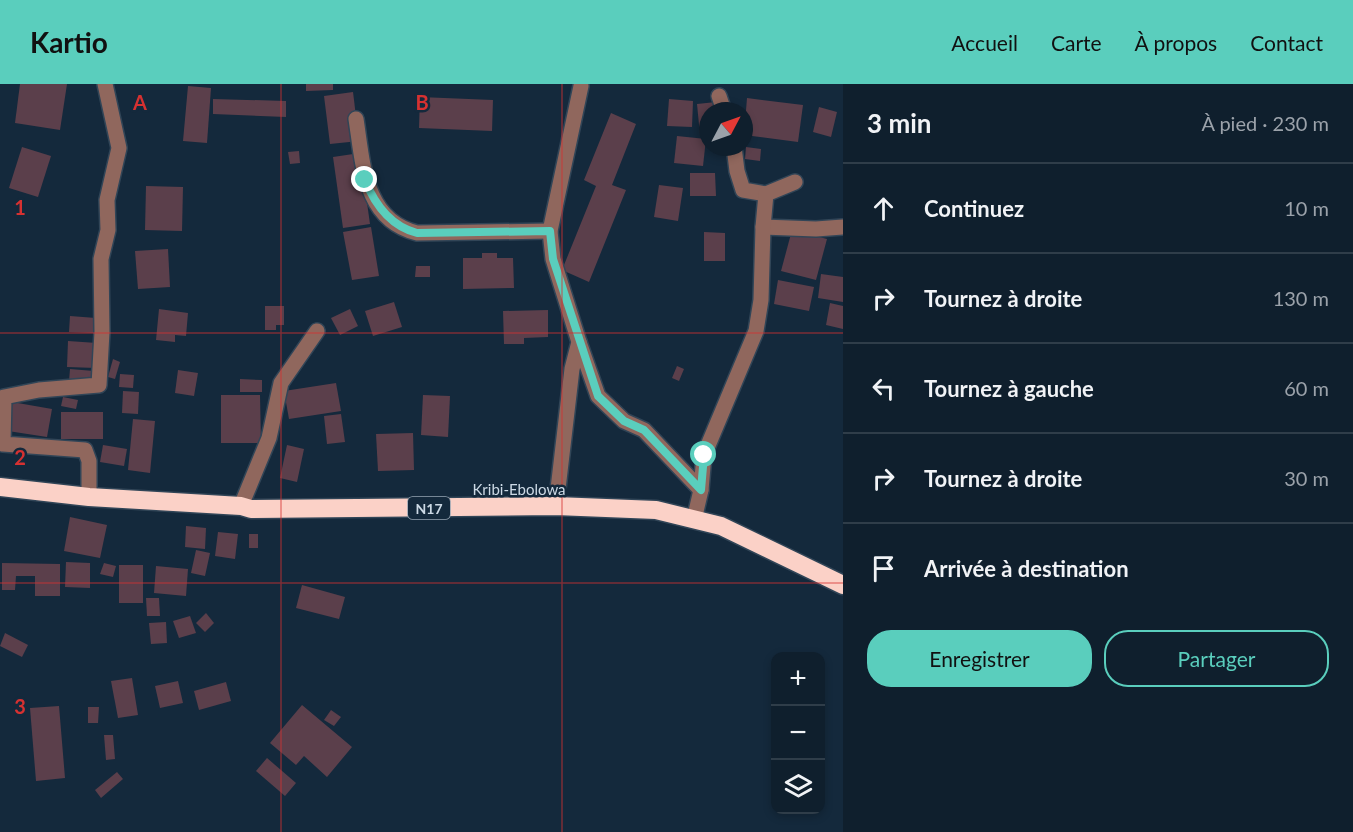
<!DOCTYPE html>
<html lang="fr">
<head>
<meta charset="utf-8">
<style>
	body { margin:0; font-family:Lato,sans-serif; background:#182735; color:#f1f3f6 }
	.controls { position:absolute; right:18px; bottom:18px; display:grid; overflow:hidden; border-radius:12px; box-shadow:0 3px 9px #0003 }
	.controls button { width:54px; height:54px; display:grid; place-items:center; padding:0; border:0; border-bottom:2px solid #2f3d49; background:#0f1f2d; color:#f1f3f6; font:30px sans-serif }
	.compass { position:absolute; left:699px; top:18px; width:54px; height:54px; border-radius:50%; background:#0f1f2d; box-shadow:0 3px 9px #0003; rotate:49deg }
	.stop { position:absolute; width:18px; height:18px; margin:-14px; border:4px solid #5acebd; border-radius:50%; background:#fff }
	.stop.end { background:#5acebd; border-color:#fff; box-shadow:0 2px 6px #0008 }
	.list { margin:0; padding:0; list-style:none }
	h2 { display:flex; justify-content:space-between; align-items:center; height:78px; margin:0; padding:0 24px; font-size:26px }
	h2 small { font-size:20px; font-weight:400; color:#9ba2aa }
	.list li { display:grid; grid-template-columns:39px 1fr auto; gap:18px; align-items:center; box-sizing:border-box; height:90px; padding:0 24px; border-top:2px solid #2f3d49 }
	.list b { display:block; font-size:22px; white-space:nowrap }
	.list em { font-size:20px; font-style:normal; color:#9ba2aa }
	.actions { display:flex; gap:12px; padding:18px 24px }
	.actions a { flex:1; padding:14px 0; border:2px solid #5acebd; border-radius:24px; text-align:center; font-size:21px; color:#5acebd }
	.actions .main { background:#5acebd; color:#111 }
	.icon { flex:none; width:33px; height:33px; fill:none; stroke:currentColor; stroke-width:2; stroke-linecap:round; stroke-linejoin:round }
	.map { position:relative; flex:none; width:843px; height:748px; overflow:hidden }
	header { display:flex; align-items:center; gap:36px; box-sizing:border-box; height:84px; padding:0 30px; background:#5acebd; color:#111 }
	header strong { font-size:28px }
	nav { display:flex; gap:33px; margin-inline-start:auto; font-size:21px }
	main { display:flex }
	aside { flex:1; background:#0f1f2d }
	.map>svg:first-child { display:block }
	.building { fill:#5b3f4b }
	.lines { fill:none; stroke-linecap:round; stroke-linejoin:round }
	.minor-casing { stroke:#314557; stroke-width:18 }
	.highway-casing { stroke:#314557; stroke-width:21 }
	.minor { stroke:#90675d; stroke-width:15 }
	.highway { stroke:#fbd1c7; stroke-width:18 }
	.route { stroke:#5acebd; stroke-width:8 }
	.grid { fill:none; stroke:#d63131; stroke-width:1.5; stroke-opacity:0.55 }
	.labels { text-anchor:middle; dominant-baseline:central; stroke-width:5; stroke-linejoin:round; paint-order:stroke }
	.shield { fill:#14293c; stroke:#95a4b2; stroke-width:1.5 }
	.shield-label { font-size:14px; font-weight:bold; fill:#ccd9e5 }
	.street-label { font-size:15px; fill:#ccd9e5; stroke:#14293c }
	.grid-label { font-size:20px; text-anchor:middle; font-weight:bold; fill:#d63131; stroke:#14293c; stroke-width:5; stroke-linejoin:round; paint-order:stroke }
</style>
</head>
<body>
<header>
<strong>Kartio</strong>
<nav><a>Accueil</a><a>Carte</a><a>À propos</a><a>Contact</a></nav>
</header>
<main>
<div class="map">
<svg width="843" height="748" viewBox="0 0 843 748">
	<rect width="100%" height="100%" fill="#14293c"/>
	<g class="building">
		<polygon points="20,0 67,0 60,46 15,39"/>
		<polygon points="306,0 333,0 333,6 306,7"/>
		<polygon points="188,2 211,4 207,59 183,57"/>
		<polygon points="353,8 359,57 330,60 324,12"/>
		<polygon points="420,13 493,16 492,47 419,44"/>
		<polygon points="747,14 803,21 798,58 744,51"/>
		<polygon points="213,15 286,17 286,33 213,30"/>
		<polygon points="669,15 693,17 692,43 667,42"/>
		<polygon points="716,18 717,27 708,27 708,50 700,51 697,20"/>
		<polygon points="819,23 837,28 831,53 813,48"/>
		<polygon points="611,29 636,40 612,101 626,106 589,198 562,186 596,102 584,96"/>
		<polygon points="677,52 706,55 703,82 674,79"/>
		<polygon points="22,63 51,72 38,113 9,104"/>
		<polygon points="746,63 761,65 760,77 745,75"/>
		<polygon points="299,67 300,79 290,80 288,68"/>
		<polygon points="360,69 370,140 343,144 333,73"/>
		<polygon points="690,89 715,89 716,112 690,112"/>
		<polygon points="659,101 683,104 678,137 654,133"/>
		<polygon points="146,102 183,103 182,147 145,146"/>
		<polygon points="371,143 379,192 352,196 343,148"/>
		<polygon points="792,146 827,155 816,196 781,187"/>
		<polygon points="704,148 725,149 725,177 704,177"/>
		<polygon points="168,165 170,203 138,205 135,167"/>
		<polygon points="482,169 497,169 497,174 513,174 514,204 463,205 463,174 482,174"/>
		<polygon points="416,182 430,182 430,193 415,193"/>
		<polygon points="821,190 843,193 843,218 818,214"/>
		<polygon points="778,196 814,203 809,227 774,220"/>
		<polygon points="394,218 402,243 373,252 365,227"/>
		<polygon points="830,219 843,222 843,245 826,241"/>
		<polygon points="265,222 284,222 284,241 276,241 276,246 265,246"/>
		<polygon points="159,225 188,229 186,252 175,251 175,258 156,256"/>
		<polygon points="350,225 358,242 340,251 331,234"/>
		<polygon points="548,226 548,253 524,254 524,260 504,260 503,227"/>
		<polygon points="70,232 96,234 95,249 69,248"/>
		<polygon points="68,257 97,259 96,284 67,283"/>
		<polygon points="113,275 120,278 115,295 108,293"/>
		<polygon points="677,282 684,285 679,297 672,294"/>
		<polygon points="70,285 94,287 93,299 69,297"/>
		<polygon points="178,286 198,289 194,312 175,309"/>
		<polygon points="120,290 134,291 133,304 119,303"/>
		<polygon points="240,295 262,296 262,308 240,308"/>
		<polygon points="336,299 341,327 289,335 284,307"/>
		<polygon points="123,307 139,308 138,330 122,329"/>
		<polygon points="221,311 260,311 261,359 221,359"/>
		<polygon points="423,311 450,312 448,353 421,351"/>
		<polygon points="63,313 78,316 76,325 61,322"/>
		<polygon points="12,318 52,325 47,353 8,347"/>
		<rect x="61" y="328" width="42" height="27"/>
		<polygon points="341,330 345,358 327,360 324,332"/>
		<polygon points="133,335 155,337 150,389 128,386"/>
		<polygon points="413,349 414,386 378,387 376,350"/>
		<polygon points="103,361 127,365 124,382 100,378"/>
		<polygon points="287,361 304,365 297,398 280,394"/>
		<polygon points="70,433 107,441 100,474 64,467"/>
		<polygon points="186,442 206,444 205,465 185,463"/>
		<polygon points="218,448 238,450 235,475 215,472"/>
		<rect x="249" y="450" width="9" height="14"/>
		<polygon points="196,466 210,469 205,492 191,489"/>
		<polygon points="66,478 90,479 90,504 65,503"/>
		<polygon points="2,479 60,480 60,512 35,512 35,492 16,492 15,506 2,506"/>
		<polygon points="104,479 116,482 113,493 100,490"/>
		<rect x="119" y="481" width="24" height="38"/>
		<polygon points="156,482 188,485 186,512 154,509"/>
		<polygon points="302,501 345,513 339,535 296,524"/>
		<polygon points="146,514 159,514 160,532 147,532"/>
		<polygon points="206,529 214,539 205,548 196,539"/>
		<polygon points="190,532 196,549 179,554 173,537"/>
		<polygon points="166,538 167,559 151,560 149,539"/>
		<polygon points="5,549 28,561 22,573 0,562"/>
		<polygon points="132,594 138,631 118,634 111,597"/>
		<polygon points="178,597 183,619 160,624 155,602"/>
		<polygon points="226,598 231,617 199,626 194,607"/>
		<polygon points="302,621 352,663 327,693 304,672 296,681 270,659"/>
		<polygon points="59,622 65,694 36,697 30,624"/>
		<polygon points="88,623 99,623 98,639 88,639"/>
		<polygon points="331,626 341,633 334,642 324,636"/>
		<polygon points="104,651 113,651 115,675 106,676"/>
		<polygon points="267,674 296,699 285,712 256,687"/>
		<polygon points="117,688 123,695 101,714 95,706"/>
	</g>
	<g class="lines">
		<g class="minor-casing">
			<g id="minor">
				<polyline points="719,12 724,27"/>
				<path d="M356,35C363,80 364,136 417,149L550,147"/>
				<polyline points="734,63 737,87 743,106 766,110"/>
				<polyline points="763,143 816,145 843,143"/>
				<polyline points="579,258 598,312 624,337 644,346 701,406"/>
				<polyline points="89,413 89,377 85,366 3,360 4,313 39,306 99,301 102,248 101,175 108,146 107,116 119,64 105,0"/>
				<polyline points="241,422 269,354 281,299 317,247"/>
				<polyline points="556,422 572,285 579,258 553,175 550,147 581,2"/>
				<polyline points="694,436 701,406 704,371 756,247 761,216 763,143 766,110 795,98"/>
			</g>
		</g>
		<g class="highway-casing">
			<polyline id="highway" points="0,403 89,413 241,422 251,425 556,422 656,426 721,442 843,501"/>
		</g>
		<use href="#minor" class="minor"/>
		<use href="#highway" class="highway"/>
	</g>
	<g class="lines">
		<path class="route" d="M365,96C375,121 390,142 417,149L550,147L553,175L598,312L624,337L644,346L701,406L704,371"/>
	</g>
	<path class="grid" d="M281,0V748M562,0V748M0,249H843M0,499H843"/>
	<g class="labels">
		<rect class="shield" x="408" y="413" width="42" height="22" rx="4.5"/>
		<g class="shield-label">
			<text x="429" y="424">N17</text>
		</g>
		<g class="street-label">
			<text x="519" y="405">Kribi-Ebolowa</text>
		</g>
	</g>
	<g class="grid-label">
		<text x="140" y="26">A</text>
		<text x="422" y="26">B</text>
		<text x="20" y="131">1</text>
		<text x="20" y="381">2</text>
		<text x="20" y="630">3</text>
	</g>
</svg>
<div class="controls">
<button>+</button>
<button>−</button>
<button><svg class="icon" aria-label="layers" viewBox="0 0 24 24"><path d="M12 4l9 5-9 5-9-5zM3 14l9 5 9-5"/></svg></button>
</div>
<svg class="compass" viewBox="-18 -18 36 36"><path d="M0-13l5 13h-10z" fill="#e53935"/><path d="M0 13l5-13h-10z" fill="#9ba2aa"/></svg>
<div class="stop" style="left:704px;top:371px"></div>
<div class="stop end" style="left:365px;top:96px"></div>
</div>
<aside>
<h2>3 min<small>À pied · 230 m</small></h2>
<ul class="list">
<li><svg class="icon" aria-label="ahead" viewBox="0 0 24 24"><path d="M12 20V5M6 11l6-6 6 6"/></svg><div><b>Continuez</b></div><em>10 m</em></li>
<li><svg class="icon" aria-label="right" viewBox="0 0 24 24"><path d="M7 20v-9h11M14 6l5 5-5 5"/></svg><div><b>Tournez à droite</b></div><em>130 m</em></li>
<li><svg class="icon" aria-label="left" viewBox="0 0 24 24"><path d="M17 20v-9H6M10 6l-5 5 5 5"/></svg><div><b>Tournez à gauche</b></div><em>60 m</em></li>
<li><svg class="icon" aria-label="right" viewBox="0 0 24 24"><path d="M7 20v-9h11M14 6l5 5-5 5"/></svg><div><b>Tournez à droite</b></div><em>30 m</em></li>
<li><svg class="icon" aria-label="arrive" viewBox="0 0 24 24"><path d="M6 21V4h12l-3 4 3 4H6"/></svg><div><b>Arrivée à destination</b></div></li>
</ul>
<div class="actions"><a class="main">Enregistrer</a><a>Partager</a></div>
</aside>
</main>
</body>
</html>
